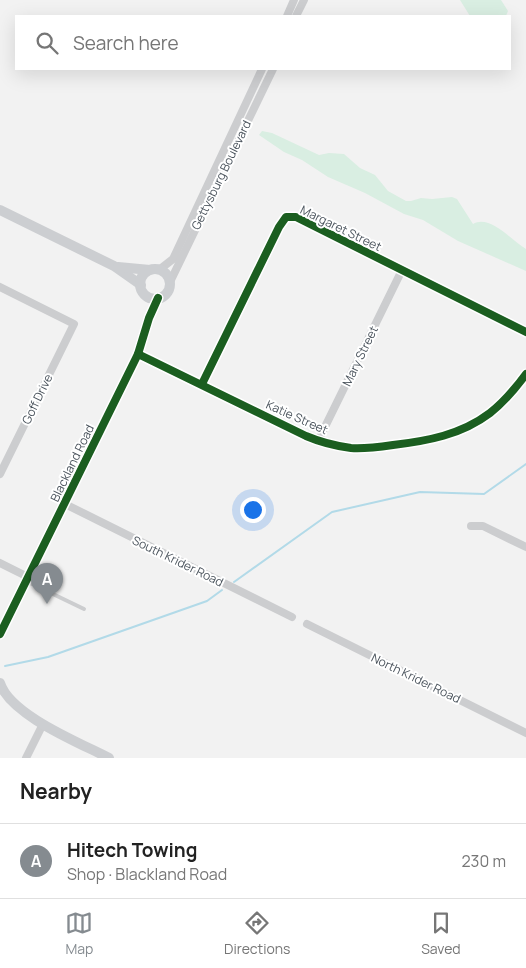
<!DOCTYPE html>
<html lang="en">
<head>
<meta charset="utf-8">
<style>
	body { margin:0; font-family:Manrope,sans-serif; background:#f6f6f6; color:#222 }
	.you { position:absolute; left:252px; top:509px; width:18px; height:18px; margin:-12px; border:4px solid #fff; border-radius:50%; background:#1a73e8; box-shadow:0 0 0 8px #1a73e833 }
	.badge { display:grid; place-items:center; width:32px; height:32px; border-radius:50%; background:#858b90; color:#fff; font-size:16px; font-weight:700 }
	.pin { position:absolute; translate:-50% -41px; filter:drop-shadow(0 1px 2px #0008) }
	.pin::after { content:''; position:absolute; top:26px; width:18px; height:15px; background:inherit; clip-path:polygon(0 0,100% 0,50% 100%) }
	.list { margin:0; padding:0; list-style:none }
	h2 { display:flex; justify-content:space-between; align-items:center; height:65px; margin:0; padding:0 20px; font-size:21px }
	h2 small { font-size:16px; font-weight:400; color:#767676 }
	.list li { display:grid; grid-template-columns:32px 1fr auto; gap:15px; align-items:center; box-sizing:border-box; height:75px; padding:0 20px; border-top:1px solid #e0e0e0 }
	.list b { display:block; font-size:19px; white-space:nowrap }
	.list p { margin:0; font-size:16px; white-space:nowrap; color:#767676 }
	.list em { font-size:16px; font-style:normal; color:#767676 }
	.icon { flex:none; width:28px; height:28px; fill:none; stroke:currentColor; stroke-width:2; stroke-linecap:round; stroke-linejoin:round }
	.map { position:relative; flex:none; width:526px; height:758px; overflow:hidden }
	.search { position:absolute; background:#fff; box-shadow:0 5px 20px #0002; left:15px; right:15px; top:15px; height:55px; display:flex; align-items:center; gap:12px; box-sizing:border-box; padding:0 18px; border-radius:0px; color:#767676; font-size:19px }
	.sheet { height:140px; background:#fff }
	nav { display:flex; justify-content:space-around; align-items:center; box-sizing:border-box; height:70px; border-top:1px solid #e0e0e0; background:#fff; font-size:14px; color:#767676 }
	nav a { display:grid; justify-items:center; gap:2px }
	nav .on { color:#858b90 }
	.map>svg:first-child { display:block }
	.green { fill:#d9eee2 }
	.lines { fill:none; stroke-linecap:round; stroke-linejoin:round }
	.stream { stroke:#b2dae8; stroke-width:2 }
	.lane { stroke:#cccdcf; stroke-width:4 }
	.street { stroke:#cccdcf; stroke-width:8 }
	.secondary { stroke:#ccced1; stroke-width:10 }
	.cycleway-casing { stroke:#fff; stroke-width:11 }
	.cycleway { stroke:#1b5e20; stroke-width:8 }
	.labels { text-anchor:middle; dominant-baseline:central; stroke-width:4; stroke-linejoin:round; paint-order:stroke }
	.street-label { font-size:12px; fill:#4a535c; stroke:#fff }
</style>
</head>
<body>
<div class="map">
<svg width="526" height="758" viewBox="0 0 526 758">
	<rect width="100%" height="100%" fill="#f2f2f2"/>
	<g class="green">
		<polygon points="460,0 501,0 508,11 506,16 470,16"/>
		<path d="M262,131L272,133L319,155L329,153L344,154L360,168L375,175L388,191L406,201H411L421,198L432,199L452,197L457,199L473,224C490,214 512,241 526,249V271L458,241L423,220L404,214L365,193L328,177L302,160L284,152L259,135Z"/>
	</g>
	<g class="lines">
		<g class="stream">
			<polyline points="234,582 332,512 420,492 484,494 526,464"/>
			<polyline points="5,666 48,657 207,601 222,590"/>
		</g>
		<polyline class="lane" points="28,582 84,609"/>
		<g class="street">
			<polyline points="287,16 294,0"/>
			<polyline points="296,16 304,0"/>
			<polyline points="159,270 173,259 262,69"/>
			<polyline points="170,282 273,69"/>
			<polyline points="0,287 74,324 0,474"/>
			<path d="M138,354L306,436C320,442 336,446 351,448C364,449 379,447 393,445C427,441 461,435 490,413C504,402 515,389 526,374"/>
			<polyline points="202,384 279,227 286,217 296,217 526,332"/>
			<polyline points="318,441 402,270"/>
			<polyline points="65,504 292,617"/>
			<polyline points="471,526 483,526 526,547"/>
			<polyline points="0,563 28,577"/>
			<polyline points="307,624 526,733"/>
			<polyline points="26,758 43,724"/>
		</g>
		<g class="secondary">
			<polyline points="0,210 114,266 141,285"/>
			<polyline points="118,267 150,270"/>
			<circle cx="155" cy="284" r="15"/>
			<polyline points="0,634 138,354 149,318 158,298"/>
			<path d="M0,683C10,715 80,743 109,758"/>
		</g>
		<g class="cycleway-casing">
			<g id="cycleway">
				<path d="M138,354L306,436C320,442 336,446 351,448C364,449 379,447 393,445C427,441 461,435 490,413C504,402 515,389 526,374"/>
				<polyline points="202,384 279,227 286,217 296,217 526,332"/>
				<polyline points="0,634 138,354 149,318 158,298"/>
			</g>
		</g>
		<use href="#cycleway" class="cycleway"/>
	</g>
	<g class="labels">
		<g class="street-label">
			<text transform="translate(221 175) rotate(-64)">Gettysburg Boulevard</text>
			<text transform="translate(341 228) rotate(26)">Margaret Street</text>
			<text transform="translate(360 356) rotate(-64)">Mary Street</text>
			<text transform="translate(37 399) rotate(-64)">Goff Drive</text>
			<text transform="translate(297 417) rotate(24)">Katie Street</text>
			<text transform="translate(72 463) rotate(-64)">Blackland Road</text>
			<text transform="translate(178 561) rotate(26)">South Krider Road</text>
			<text transform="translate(416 678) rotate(26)">North Krider Road</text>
		</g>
	</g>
</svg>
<div class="you"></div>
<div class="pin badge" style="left:47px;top:604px">A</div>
<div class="search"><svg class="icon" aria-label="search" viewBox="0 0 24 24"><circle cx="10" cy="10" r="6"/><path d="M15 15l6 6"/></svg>Search here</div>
</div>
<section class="sheet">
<h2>Nearby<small></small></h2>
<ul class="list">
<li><span class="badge">A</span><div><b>Hitech Towing</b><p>Shop · Blackland Road</p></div><em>230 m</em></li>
</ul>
</section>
<nav>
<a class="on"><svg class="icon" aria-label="map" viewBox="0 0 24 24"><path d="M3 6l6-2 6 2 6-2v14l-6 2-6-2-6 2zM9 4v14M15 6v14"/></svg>Map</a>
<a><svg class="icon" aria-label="directions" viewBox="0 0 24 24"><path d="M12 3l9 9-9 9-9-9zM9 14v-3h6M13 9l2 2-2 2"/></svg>Directions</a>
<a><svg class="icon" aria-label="saved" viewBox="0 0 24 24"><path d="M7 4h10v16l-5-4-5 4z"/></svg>Saved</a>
</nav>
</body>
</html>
